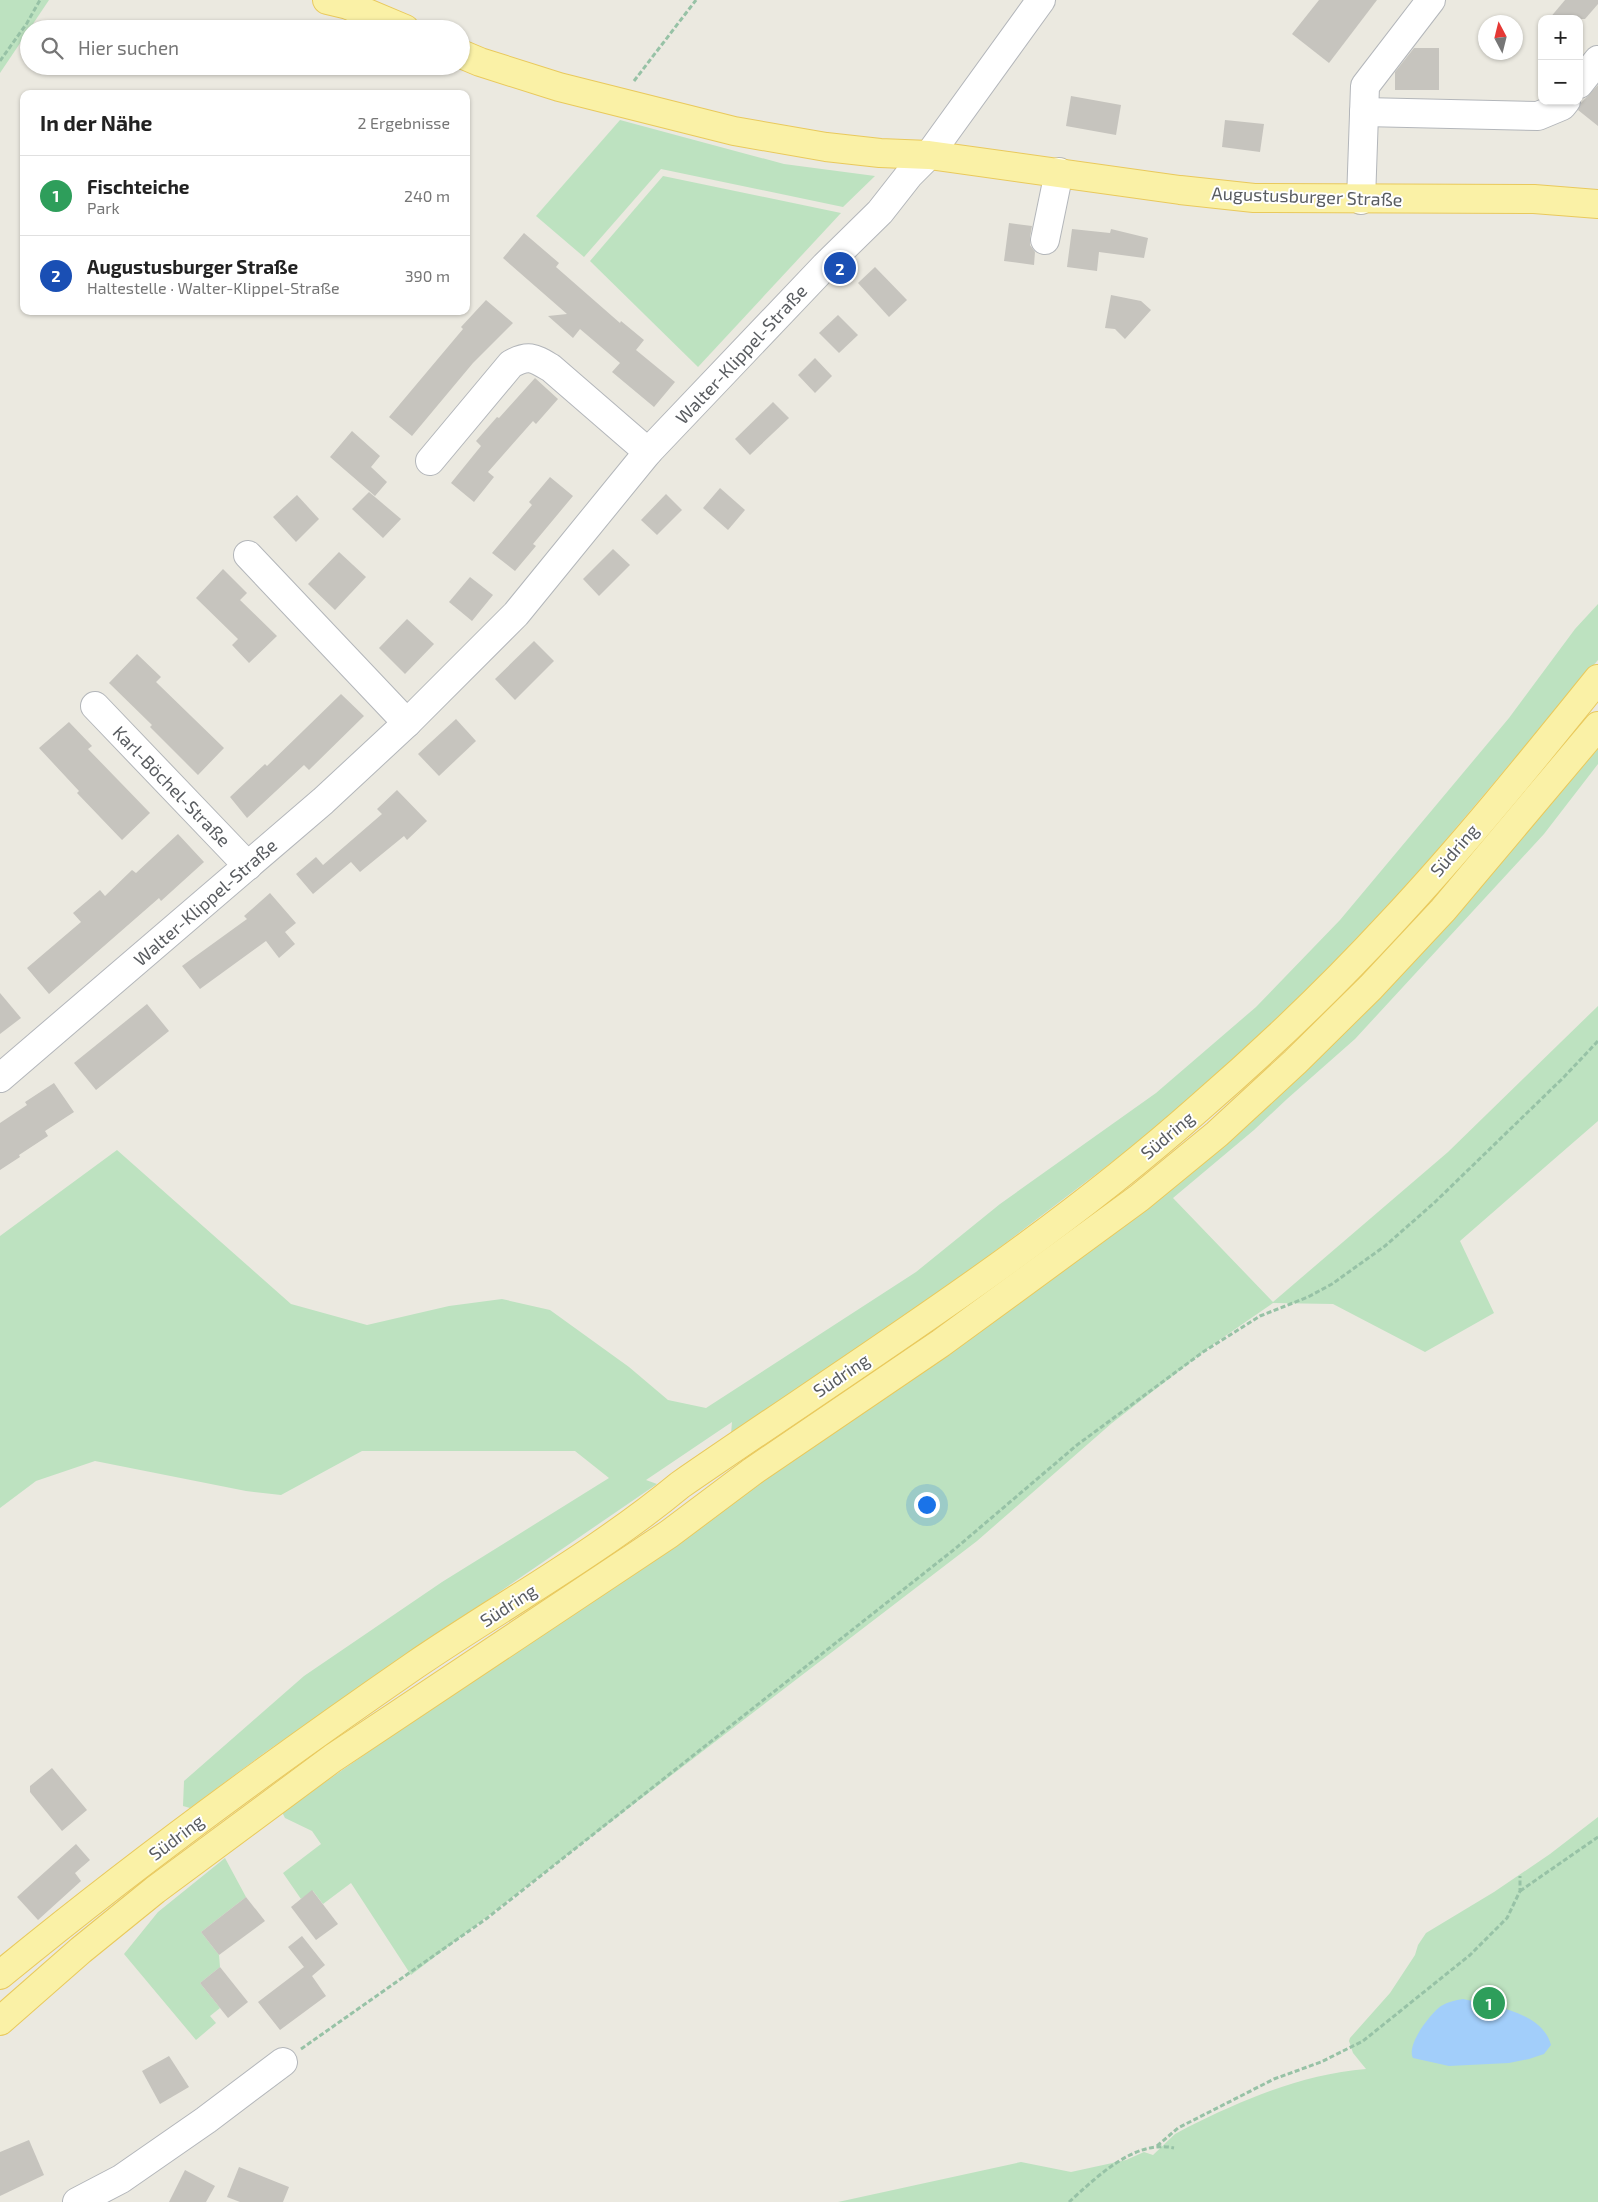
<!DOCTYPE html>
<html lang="de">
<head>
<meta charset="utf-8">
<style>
	body { margin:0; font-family:"Exo 2",sans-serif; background:#f6f6f6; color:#222 }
	.controls { position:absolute; right:15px; top:15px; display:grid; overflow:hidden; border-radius:10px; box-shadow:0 1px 4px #0004 }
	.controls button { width:45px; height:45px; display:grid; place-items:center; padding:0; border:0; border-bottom:1px solid #e0e0e0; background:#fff; color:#222; font:25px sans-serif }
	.compass { position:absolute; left:1478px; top:15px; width:45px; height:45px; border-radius:50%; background:#fff; box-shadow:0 1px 4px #0004; rotate:353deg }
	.you { position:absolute; left:926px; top:1504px; width:18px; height:18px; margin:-12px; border:4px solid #fff; border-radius:50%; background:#1a73e8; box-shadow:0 0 0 8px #1a73e833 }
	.badge { display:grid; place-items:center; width:32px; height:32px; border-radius:50%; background:#de4a33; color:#fff; font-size:16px; font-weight:700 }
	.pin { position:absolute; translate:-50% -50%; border:2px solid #fff; box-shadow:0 1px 5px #0006 }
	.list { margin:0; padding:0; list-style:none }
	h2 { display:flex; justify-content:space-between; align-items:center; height:65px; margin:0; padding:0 20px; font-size:21px }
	h2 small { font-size:16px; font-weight:400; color:#767676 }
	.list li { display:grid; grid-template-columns:32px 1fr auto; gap:15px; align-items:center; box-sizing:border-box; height:80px; padding:0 20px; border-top:1px solid #e0e0e0 }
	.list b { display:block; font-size:19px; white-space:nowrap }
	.list p { margin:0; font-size:16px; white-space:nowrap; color:#767676 }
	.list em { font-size:16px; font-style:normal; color:#767676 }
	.icon { flex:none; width:28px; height:28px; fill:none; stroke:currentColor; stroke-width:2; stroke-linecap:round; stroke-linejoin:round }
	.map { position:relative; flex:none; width:1598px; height:2202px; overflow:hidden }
	.search { position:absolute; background:#fff; box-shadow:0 1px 4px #0004; left:20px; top:20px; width:450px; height:55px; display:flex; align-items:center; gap:12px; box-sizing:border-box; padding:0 18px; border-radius:28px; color:#767676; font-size:19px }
	.panel { position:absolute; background:#fff; box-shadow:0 1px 4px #0004; left:20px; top:90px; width:450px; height:225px; border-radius:10px }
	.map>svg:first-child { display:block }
	.green { fill:#bde2c0 }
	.water { fill:#a2cefa }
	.building { fill:#c6c4be }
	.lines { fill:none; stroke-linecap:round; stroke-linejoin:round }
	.minor-casing { stroke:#b3b6ba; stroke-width:30 }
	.major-casing { stroke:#e9c95c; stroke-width:30 }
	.path { stroke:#97c2a6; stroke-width:3; stroke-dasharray:5 2.5; stroke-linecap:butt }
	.minor { stroke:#fff; stroke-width:28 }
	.major { stroke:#faf1a6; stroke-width:28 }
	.labels { text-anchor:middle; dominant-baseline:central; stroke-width:4; stroke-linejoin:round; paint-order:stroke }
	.street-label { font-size:18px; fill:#595c60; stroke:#fff }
</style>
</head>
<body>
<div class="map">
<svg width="1598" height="2202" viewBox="0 0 1598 2202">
	<rect width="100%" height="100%" fill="#ebe9e0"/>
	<g class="green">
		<polygon points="0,0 49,0 0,73"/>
		<polygon points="620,120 784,164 875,176 843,207 661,169 584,257 536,216"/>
		<polygon points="663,176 841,213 698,367 590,261"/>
		<polygon points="1598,604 1598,660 1432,856 1361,937 1274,1024 1183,1108 966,1273 731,1434 732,1422 646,1480 657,1484 267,1751 190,1808 183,1806 184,1781 304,1676 442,1582 609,1478 575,1451 362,1451 281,1495 246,1491 95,1461 36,1481 0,1508 0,1236 117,1150 291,1304 367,1325 449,1306 502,1299 550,1310 629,1367 668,1400 706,1408 916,1272 1000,1204 1156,1093 1256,1007 1340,920 1509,718 1575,629"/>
		<polygon points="1598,742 1598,764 1544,834 1355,1039 1287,1099 1254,1130 1173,1198 1273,1302 1448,1152 1598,1006 1598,1121 1460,1241 1494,1313 1425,1352 1333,1304 1273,1303 1215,1343 1112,1423 977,1541 411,1975 351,1883 323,1904 313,1891 301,1899 283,1873 321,1844 312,1831 285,1818 282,1812 1082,1256"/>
		<path d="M1598,1817V2202H838L1021,2162L1071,2172L1126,2160L1144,2152L1153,2155L1175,2134L1188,2127C1244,2099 1303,2074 1366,2069L1353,2053L1349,2041L1350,2038L1390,1993L1415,1955L1418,1945L1426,1933L1494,1892L1550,1854Z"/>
		<polygon points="225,1858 246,1897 201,1932 219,1955 220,1967 200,1983 220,2008 210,2016 216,2023 196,2040 124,1954 158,1912"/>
	</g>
	<path class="water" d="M1463,1999C1492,2006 1542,2011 1551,2045L1544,2054L1529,2059L1509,2063L1449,2066L1413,2058C1406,2045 1430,2014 1441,2006C1448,2002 1455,2000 1463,1999Z"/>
	<g class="building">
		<polygon points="1319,0 1377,0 1329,63 1292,34"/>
		<polygon points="1565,0 1598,0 1598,4 1585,19 1549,19"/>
		<polygon points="1414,48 1439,48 1439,90 1395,90 1395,72"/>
		<polygon points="1598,85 1598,126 1578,110 1581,103"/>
		<polygon points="1071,96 1121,105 1116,135 1066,126"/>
		<polygon points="1225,120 1264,124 1260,152 1222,147"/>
		<polygon points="1009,223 1032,226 1030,237 1030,245 1035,252 1034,265 1004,261"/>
		<polygon points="1072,229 1110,233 1111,229 1148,238 1144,258 1099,252 1097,271 1067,267"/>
		<polygon points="524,233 559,263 556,267 620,323 621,321 644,340 636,350 675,382 654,407 612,372 620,363 580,329 573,338 548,316 567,314 503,258"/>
		<polygon points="875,267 907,300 889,317 858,283"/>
		<polygon points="1111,295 1141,301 1151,310 1125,339 1115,329 1105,328"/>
		<polygon points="486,300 513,323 473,363 412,436 389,417 463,329 461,327"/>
		<polygon points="838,315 858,335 839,353 819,333"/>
		<polygon points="815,358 832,376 815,393 798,375"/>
		<polygon points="535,378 558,399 536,424 533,421 488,472 494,477 474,502 451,483 481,446 476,441 497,417 499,418"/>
		<polygon points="773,402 789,418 750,455 735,439"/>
		<polygon points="352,431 380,456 371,467 387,482 375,496 330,457"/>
		<polygon points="550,477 573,496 533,544 536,546 515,571 492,553 532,505 529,502"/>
		<polygon points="720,488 745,510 728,530 703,508"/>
		<polygon points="369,492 401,519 383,538 352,509"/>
		<polygon points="666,494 682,510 657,535 641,520"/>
		<polygon points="297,495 319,519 296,542 273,517"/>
		<polygon points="613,549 630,565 599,596 583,579"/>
		<polygon points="339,552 366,577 335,610 308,584"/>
		<polygon points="223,569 247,593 240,600 277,636 249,663 232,645 238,639 196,598"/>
		<polygon points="470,577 493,595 472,621 449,602"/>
		<polygon points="407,619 434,644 405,674 379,648"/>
		<polygon points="534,641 554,661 515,700 495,679"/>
		<polygon points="137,654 161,677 156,682 224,748 198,775 150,727 152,725 109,683"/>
		<polygon points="341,694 364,716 309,770 304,765 247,818 230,797 265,764 267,766"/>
		<polygon points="456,719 476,741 439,776 418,754"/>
		<polygon points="69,722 92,746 88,749 150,813 122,840 77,793 79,791 39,748"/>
		<polygon points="397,790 427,821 407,840 404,836 360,872 351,862 313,894 296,874 316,857 323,865 382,814 377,809"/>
		<polygon points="178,834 204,862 161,901 159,898 49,994 27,968 81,922 73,913 100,890 105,896 132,870 136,873"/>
		<polygon points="270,893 296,923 285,932 295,944 279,958 266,941 200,989 182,966 247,919 244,916"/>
		<polygon points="0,993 21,1018 0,1034"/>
		<polygon points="147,1004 169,1031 96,1090 74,1063"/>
		<polygon points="54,1083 74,1112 45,1131 48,1136 19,1155 20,1157 0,1170 0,1123 27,1105 25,1102"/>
		<polygon points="52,1768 87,1810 62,1831 30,1792 30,1786"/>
		<polygon points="76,1844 90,1860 75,1873 81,1881 38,1920 17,1897"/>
		<polygon points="312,1890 338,1924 316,1940 291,1907"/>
		<polygon points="246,1897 265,1921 219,1955 201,1932"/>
		<polygon points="302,1936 325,1965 312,1976 326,1996 280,2030 258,2002 304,1967 288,1947"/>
		<polygon points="220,1967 248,2002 228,2018 200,1983"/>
		<polygon points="169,2056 189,2087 160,2104 142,2071"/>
		<polygon points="29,2140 44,2175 0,2196 0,2152"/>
		<polygon points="239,2167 289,2187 283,2202 240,2202 227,2197"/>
		<polygon points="185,2170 215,2186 206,2202 169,2202"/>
	</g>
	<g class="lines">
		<g class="minor-casing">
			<g id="minor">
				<polyline points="1579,84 1598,60"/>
				<polyline points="1364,112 1538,116 1562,106 1566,101"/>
				<polyline points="1361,200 1365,86 1431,0"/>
				<polyline points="1045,240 1059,172"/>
				<path d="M430,461L511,364C529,354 534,358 551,368L648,452"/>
				<polyline points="248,555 407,723"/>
				<polyline points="95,706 248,866"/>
				<polyline points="0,1078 323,801 407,723 516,614 648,452 825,266 880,212 909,175 929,155 1041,0"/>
				<polyline points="77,2202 121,2179 206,2120 283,2062"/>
			</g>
		</g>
		<g class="major-casing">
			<g id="major">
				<polyline points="327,0 348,5 405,29"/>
				<polyline points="461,54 480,62 559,87 734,131 826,147 880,153 929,155 1180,190 1254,198 1534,199 1598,204"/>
				<path d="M0,1975C134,1865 273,1763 415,1665C503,1605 598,1553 680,1485C855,1364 1039,1250 1199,1108C1266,1050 1330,989 1390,924C1463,846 1531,762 1598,679"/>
				<polyline points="0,2021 81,1950 155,1890 333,1758 669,1534 753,1471 941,1343 1139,1198 1217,1134 1295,1062 1371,987 1443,910 1598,726"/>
			</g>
		</g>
		<g class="path">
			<polyline points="0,61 27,23 40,0"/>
			<polyline points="634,81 696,0"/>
			<polyline points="1520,1891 1598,1837"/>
			<polyline points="301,2049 486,1919 956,1548 1077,1445 1203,1352 1260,1316 1308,1297 1332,1284 1385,1246 1434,1203 1563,1078 1598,1041"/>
			<polyline points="1157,2146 1178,2128 1274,2079 1321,2062 1363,2041 1470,1955 1507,1918 1520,1891 1520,1876"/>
			<path d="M1069,2202C1096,2178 1134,2139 1174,2148"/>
		</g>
		<use href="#minor" class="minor"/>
		<use href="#major" class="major"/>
	</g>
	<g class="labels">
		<g class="street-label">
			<text transform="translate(1307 196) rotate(2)">Augustusburger Straße</text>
			<text transform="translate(741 354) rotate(-47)">Walter-Klippel-Straße</text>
			<text transform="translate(172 786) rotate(46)">Karl-Böchel-Straße</text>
			<text transform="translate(1454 850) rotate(-49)">Südring</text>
			<text transform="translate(205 902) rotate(-41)">Walter-Klippel-Straße</text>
			<text transform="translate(1167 1135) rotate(-40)">Südring</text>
			<text transform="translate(841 1375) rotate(-34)">Südring</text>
			<text transform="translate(508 1605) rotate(-33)">Südring</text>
			<text transform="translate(176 1837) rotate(-37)">Südring</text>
		</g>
	</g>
</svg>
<div class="controls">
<button>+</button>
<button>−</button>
</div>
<svg class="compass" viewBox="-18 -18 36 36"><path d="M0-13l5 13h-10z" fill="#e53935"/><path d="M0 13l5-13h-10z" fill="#767676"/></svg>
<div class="you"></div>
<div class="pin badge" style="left:1489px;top:2003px;background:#2e9e5b">1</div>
<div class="pin badge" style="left:840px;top:268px;background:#1a4fb4">2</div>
<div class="search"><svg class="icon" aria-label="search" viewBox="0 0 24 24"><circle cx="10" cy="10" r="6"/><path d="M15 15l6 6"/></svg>Hier suchen</div>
<section class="panel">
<h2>In der Nähe<small>2 Ergebnisse</small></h2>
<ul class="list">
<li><span class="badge" style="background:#2e9e5b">1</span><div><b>Fischteiche</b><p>Park</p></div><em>240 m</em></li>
<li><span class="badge" style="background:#1a4fb4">2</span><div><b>Augustusburger Straße</b><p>Haltestelle · Walter-Klippel-Straße</p></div><em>390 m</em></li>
</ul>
</section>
</div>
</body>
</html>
